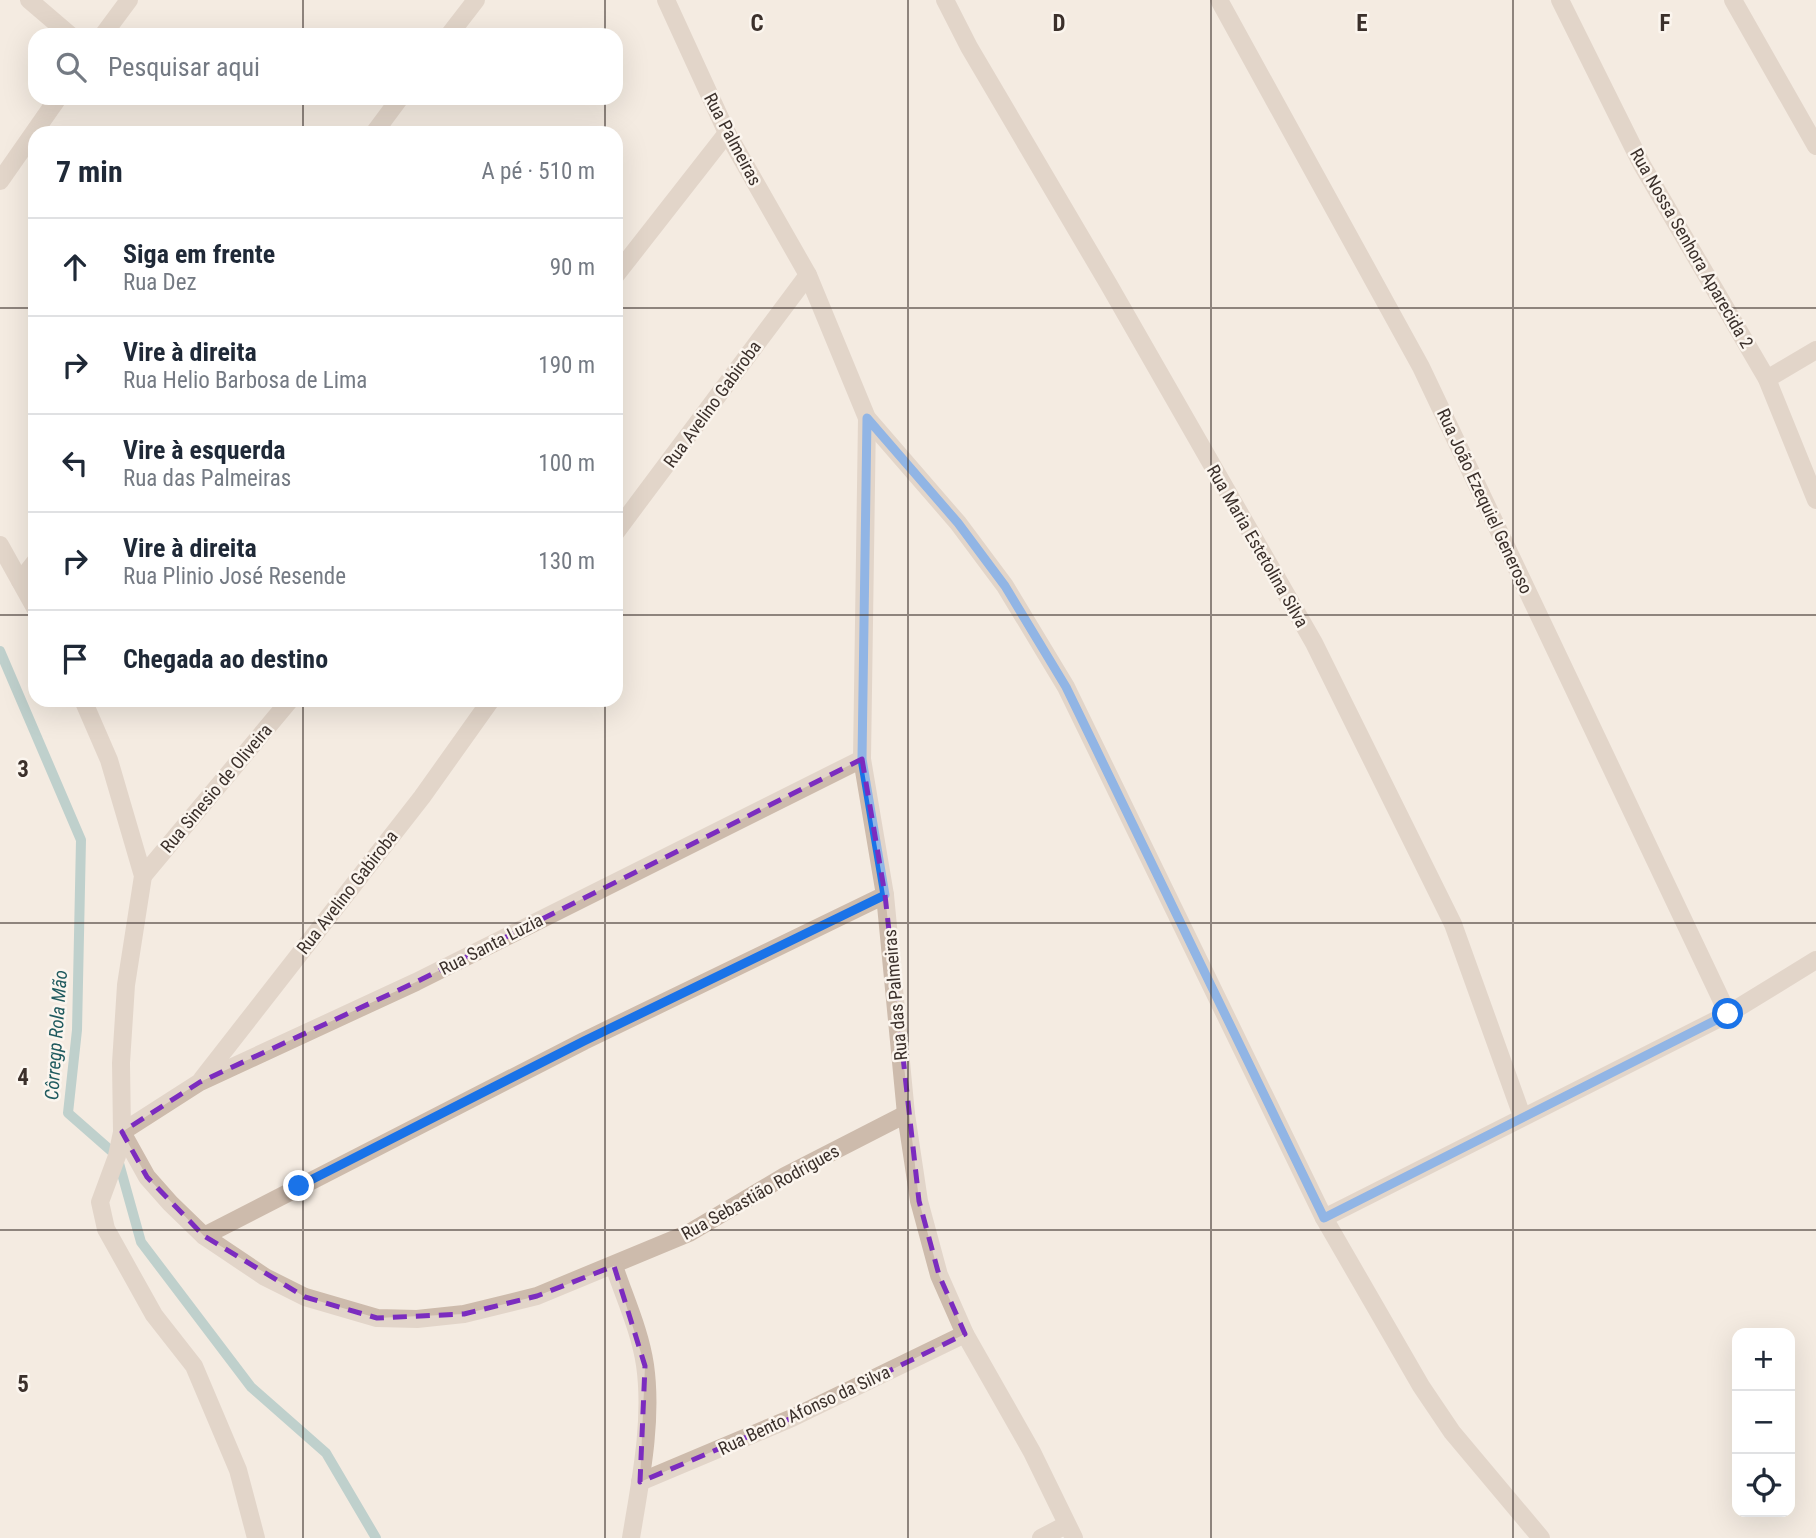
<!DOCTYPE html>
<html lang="pt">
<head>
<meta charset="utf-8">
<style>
	body { margin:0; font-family:"Roboto Condensed",sans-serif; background:#f6f6f7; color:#1f2937 }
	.controls { position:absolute; right:21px; bottom:21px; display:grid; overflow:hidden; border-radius:14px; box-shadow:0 7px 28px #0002 }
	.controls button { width:63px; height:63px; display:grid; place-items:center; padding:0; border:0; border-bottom:2px solid #e0e1e3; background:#fff; color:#1f2937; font:35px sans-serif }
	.stop { position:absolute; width:21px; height:21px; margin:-16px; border:5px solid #1a73e8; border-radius:50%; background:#fff }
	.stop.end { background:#1a73e8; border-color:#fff; box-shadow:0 2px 7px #0008 }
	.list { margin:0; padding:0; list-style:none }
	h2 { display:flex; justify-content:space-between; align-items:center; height:91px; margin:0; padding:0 28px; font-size:30px }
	h2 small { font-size:23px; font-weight:400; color:#747a83 }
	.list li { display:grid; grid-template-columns:46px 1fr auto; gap:21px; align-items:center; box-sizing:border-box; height:98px; padding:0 28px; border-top:2px solid #e0e1e3 }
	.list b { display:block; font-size:26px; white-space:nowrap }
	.list p { margin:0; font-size:23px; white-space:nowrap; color:#747a83 }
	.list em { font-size:23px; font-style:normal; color:#747a83 }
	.icon { flex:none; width:38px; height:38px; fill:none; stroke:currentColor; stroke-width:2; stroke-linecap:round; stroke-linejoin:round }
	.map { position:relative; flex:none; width:1816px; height:1538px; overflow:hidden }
	.search { position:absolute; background:#fff; box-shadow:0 7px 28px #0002; left:28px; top:28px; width:595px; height:77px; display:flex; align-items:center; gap:18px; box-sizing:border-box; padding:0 24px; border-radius:21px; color:#747a83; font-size:26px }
	.panel { position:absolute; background:#fff; box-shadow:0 7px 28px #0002; left:28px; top:126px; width:595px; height:581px; border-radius:21px }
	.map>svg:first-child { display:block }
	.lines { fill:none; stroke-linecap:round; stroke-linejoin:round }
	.stream { stroke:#7fb0b2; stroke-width:10 }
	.minor { stroke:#cdbbac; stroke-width:18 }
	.route { stroke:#1a73e8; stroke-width:9 }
	.marked { fill:none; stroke:#7b2cbf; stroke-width:5; stroke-dasharray:14 9; stroke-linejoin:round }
	.grid { fill:none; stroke:#3b302b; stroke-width:2; stroke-opacity:0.55 }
	.labels { text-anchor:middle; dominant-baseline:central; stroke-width:5; stroke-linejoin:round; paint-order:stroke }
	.street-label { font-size:18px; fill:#3b302b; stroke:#fbf5ee }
	.water-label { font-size:19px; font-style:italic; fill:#1f5a5e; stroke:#fbf5ee }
	.grid-label { font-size:23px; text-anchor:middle; font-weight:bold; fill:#3b302b; stroke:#fbf5ee; stroke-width:5; stroke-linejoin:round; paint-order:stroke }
</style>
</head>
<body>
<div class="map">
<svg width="1816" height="1538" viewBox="0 0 1816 1538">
	<rect width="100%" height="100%" fill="#f4ebe1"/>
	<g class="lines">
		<polyline class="stream" points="0,651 81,840 77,1030 68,1113 117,1156 141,1242 251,1387 326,1453 376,1538"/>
		<g class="minor">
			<polyline points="29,0 70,35"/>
			<polyline points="666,0 727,133 808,275 867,418 958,523 1005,586 1066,687 1324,1218 1421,1386 1452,1432 1541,1538"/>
			<polyline points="945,0 969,47 1109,285 1314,643 1453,924 1522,1116"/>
			<polyline points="1219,0 1421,367 1728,1014"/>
			<polyline points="1560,0 1642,165 1767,379 1816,500"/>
			<polyline points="1733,0 1816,146"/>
			<polyline points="103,35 129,0"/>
			<polyline points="449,35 476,0"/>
			<polyline points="374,133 400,98"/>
			<polyline points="0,181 58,98"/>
			<polyline points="616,275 727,133"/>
			<polyline points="1767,379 1816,350"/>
			<polyline points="867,418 862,759 885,895 906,1114 919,1201 939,1275 965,1334 1032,1452 1074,1538"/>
			<polyline points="616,532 808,275"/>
			<polyline points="0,545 35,608"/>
			<polyline points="20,581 35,562"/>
			<polyline points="83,700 109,760 143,876 126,985 121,1063 122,1132 147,1177 170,1203 204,1236 265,1277 305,1297 377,1318 417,1319 464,1314 537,1296 689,1233 785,1176 906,1114"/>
			<polyline points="143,876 290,700"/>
			<polyline points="202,1079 422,797 491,700"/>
			<polyline points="1324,1218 1728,1014 1816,960"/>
			<polyline points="204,1236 584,1041 885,895"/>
			<path d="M614,1266C625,1299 640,1331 645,1365C653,1421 640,1483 631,1538"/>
			<polyline points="640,1482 792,1418 965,1334"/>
			<polyline points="256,1538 238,1470 194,1366 154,1315 106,1229 100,1202 117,1156 122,1132 200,1082 416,982 862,759"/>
			<polyline points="1041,1538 1066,1525"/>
		</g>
	</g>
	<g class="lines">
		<polyline class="route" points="299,1186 584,1041 885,895 862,759 867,418 958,523 1005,586 1066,687 1324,1218 1728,1014"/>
	</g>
	<path d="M0 0H1816V1538H0ZM862,759L885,895L919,1201L939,1275L965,1334L792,1418L640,1482L645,1366L614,1266L537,1296L464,1314L377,1318L305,1297L204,1236L147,1177L122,1132L200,1082L416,982Z" fill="#f4ebe1" fill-opacity=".55" fill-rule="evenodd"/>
	<path class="marked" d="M862,759L885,895L919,1201L939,1275L965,1334L792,1418L640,1482L645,1366L614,1266L537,1296L464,1314L377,1318L305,1297L204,1236L147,1177L122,1132L200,1082L416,982Z"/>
	<path class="grid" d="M303,0V35M605,0V35M908,0V1538M1211,0V1538M1513,0V1538M303,98V133M605,98V133M0,308H35M616,308H1816M0,615H35M616,615H1816M303,700V1538M605,700V1538M0,923H1816M0,1230H1816"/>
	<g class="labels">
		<g class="street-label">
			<text transform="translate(733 139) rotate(62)">Rua Palmeiras</text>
			<text transform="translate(1692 248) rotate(60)">Rua Nossa Senhora Aparecida 2</text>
			<text transform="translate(712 404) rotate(-54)">Rua Avelino Gabiroba</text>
			<text transform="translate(1485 501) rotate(65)">Rua João Ezequiel Generoso</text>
			<text transform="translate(1258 546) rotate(60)">Rua Maria Estetolina Silva</text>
			<text transform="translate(216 788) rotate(-50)">Rua Sinesio de Oliveira</text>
			<text transform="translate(347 892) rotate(-52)">Rua Avelino Gabiroba</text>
			<text transform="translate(491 944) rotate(-27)">Rua Santa Luzia</text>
			<text transform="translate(895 995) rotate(-95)">Rua das Palmeiras</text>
			<text transform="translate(760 1192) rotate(-29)">Rua Sebastião Rodrigues</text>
			<text transform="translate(804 1410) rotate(-25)">Rua Bento Afonso da Silva</text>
		</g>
		<g class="water-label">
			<text transform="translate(56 1035) rotate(-86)">Côrregp Rola Mão</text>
		</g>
	</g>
	<g class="grid-label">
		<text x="757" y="31">C</text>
		<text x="1059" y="31">D</text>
		<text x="1362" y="31">E</text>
		<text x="1665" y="31">F</text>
		<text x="23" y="777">3</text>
		<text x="23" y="1085">4</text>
		<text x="23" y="1392">5</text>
	</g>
</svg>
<div class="controls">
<button>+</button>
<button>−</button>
<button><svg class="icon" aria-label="locate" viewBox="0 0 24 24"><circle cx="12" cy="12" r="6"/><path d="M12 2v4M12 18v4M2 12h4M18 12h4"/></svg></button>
</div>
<div class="stop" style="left:1728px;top:1014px"></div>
<div class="stop end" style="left:299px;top:1186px"></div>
<div class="search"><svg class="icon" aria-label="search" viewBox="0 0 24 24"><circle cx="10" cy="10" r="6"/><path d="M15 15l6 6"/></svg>Pesquisar aqui</div>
<section class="panel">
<h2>7 min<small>A pé · 510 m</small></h2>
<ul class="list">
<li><svg class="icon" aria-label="ahead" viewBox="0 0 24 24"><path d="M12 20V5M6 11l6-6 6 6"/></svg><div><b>Siga em frente</b><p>Rua Dez</p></div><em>90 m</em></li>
<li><svg class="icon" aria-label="right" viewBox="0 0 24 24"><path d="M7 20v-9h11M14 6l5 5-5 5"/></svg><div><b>Vire à direita</b><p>Rua Helio Barbosa de Lima</p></div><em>190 m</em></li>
<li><svg class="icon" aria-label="left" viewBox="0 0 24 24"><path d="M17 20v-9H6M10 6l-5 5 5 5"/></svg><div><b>Vire à esquerda</b><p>Rua das Palmeiras</p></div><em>100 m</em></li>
<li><svg class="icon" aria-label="right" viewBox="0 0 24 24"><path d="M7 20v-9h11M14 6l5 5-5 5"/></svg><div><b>Vire à direita</b><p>Rua Plinio José Resende</p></div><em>130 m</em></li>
<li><svg class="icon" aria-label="arrive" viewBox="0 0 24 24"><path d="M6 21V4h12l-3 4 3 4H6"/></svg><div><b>Chegada ao destino</b></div></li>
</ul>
</section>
</div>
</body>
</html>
